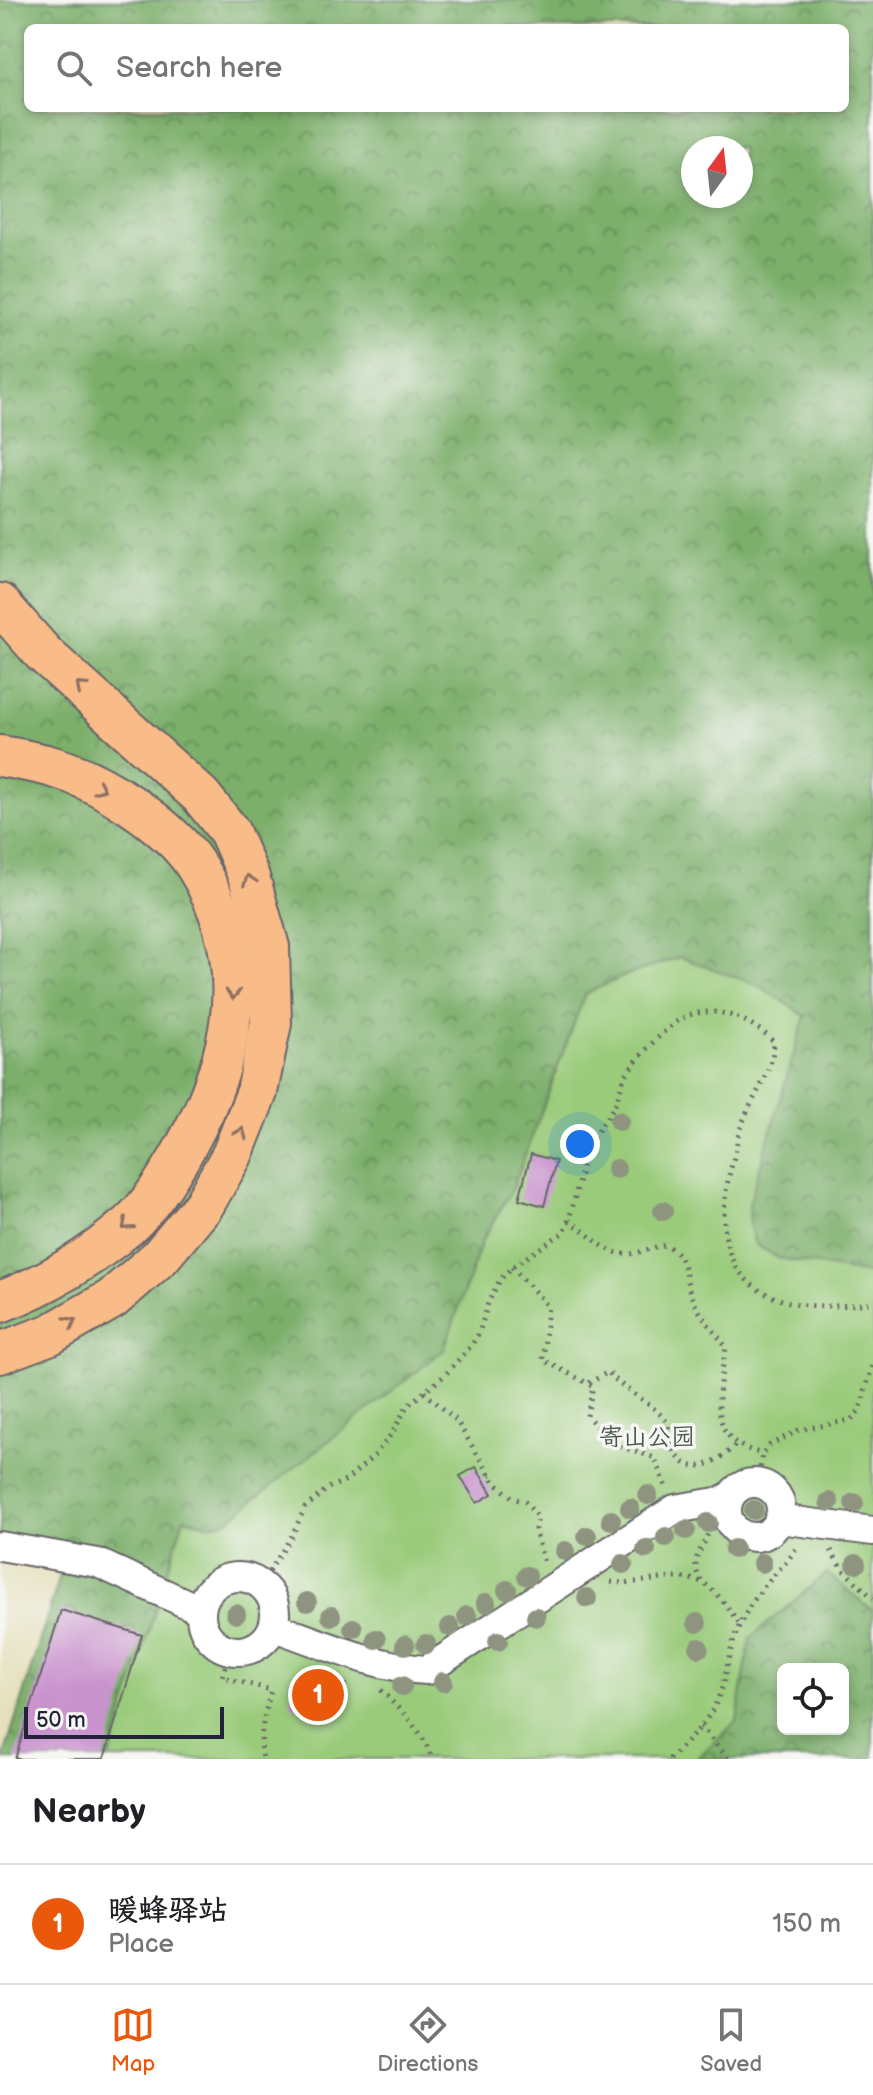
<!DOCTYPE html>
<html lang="en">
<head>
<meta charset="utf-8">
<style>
	body { margin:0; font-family:"Balsamiq Sans","LXGW WenKai TC",sans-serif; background:#f6f6f6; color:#202124 }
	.controls { position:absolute; right:24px; bottom:24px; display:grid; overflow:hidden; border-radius:12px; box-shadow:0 4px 12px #0003 }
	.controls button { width:72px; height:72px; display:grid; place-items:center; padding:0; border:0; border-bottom:2px solid #e0e0e0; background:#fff; color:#202124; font:40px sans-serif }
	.compass { position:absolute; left:681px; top:136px; width:72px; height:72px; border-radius:50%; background:#fff; box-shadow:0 4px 12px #0003; rotate:15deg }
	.scale { position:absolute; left:24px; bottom:20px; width:200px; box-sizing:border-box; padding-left:8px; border:4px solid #22223b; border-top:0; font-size:22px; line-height:28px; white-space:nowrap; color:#22223b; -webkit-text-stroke:6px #f6f6f2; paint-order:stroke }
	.you { position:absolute; left:580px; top:1144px; width:28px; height:28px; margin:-20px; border:6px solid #fff; border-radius:50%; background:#1a73e8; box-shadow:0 0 0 12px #1a73e833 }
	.badge { display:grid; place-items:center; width:52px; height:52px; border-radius:50%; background:#ea580c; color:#fff; font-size:26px; font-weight:700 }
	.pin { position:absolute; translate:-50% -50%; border:4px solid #fff; box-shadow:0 2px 8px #0006 }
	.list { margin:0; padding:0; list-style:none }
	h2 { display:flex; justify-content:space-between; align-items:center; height:104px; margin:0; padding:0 32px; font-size:34px }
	h2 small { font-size:26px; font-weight:400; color:#757577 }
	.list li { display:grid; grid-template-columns:52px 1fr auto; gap:24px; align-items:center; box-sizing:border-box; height:120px; padding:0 32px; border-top:2px solid #e0e0e0 }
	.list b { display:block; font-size:30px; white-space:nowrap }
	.list p { margin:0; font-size:26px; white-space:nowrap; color:#757577 }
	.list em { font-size:26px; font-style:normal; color:#757577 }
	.icon { flex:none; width:44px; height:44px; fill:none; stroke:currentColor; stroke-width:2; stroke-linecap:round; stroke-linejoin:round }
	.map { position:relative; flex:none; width:873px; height:1759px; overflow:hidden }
	.search { position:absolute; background:#fff; box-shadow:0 4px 12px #0003; left:24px; right:24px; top:24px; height:88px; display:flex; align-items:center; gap:20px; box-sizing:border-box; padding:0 28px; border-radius:12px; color:#757577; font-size:30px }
	.sheet { height:224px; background:#fff }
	nav { display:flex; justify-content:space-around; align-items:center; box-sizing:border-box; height:112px; border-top:2px solid #e0e0e0; background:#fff; font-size:22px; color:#757577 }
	nav a { display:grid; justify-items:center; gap:4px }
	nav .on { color:#ea580c }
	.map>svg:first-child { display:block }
	.forest { fill:url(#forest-crowns); stroke:#4e6852; stroke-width:2; fill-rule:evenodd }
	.green { fill:#9acb7a; stroke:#5e765a; stroke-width:2 }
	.building { fill:#c993ce }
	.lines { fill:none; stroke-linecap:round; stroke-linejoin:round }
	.minor-casing { stroke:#666468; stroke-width:32 }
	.highway-casing { stroke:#666468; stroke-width:44 }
	.path { stroke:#666468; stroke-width:5; stroke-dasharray:2 6; stroke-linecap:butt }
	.minor { stroke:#fff; stroke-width:28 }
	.highway { stroke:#f9bc89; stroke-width:40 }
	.tree { fill:#8e9480 }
	.oneway { stroke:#8e6f62 }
	.labels { text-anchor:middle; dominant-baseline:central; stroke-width:7; stroke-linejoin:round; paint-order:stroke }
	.park-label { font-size:24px; fill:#46554e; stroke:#f6f6f2 }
</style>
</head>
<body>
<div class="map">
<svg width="873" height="1759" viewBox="0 0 873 1759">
	<defs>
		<pattern id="forest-crowns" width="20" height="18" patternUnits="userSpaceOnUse" patternTransform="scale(2)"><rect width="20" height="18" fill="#7baf6a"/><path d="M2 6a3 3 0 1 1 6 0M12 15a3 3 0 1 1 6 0" fill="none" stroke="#648e58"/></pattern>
	</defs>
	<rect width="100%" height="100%" fill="#f6f6f2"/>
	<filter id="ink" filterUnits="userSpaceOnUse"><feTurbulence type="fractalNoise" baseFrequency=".0125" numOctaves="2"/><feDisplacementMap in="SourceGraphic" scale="16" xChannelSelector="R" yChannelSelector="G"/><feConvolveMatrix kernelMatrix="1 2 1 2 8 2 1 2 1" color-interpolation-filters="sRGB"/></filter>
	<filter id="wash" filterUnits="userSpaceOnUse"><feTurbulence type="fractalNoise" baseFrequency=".006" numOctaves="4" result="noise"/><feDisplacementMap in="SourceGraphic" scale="32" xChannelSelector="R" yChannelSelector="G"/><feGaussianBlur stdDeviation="1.8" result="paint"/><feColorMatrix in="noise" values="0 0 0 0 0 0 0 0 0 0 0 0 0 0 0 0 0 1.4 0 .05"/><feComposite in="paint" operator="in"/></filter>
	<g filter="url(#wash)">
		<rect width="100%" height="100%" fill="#e5e0bc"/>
		<g class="forest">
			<path d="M0,0H873V1275L778,1258L755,1244L750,1226L749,1204L680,957L627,975L585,994L513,1188L482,1241L444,1351L227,1521L210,1525L184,1518L109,1759H3L60,1575L55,1561L0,1552ZM28,28H845V108H28ZM693,148H741V196H693Z"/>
			<path d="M827,1573L873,1611V1759H696L737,1721L750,1638ZM783,1669H843V1729H783Z"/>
		</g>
		<polygon class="green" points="680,957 760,986 805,1016 749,1204 750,1226 755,1244 778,1258 873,1275 873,1611 827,1573 750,1638 737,1721 696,1759 109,1759 184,1518 210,1525 227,1521 444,1350 482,1241 513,1188 585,994 627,975"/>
		<g id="blocks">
			<g class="building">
				<polygon points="531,1154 556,1161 544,1206 519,1199"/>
				<polygon points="476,1467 492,1494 477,1503 460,1476"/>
				<polygon points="61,1610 142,1635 104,1759 15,1759"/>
				<polygon points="298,1673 346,1684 339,1716 290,1705"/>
			</g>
		</g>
	</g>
	<g filter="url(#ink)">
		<use href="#blocks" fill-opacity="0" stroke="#666468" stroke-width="2"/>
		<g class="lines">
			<g class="minor-casing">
				<g id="minor">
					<circle cx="754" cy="1510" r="27"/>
					<polyline points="779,1519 873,1531"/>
					<polyline points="0,1546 98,1563 200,1610"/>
					<circle cx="238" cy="1614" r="37"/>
					<path d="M274,1627C323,1644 374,1667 427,1670L675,1509L728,1500"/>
				</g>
			</g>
			<g class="highway-casing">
				<g id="highway">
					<polyline points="0,604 43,653 201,796 229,831 249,877 269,947 271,1023 257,1092 232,1155 203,1206 160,1257 112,1299 51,1334 0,1353"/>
					<path d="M0,756C18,759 36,762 53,767C100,780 170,825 196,866C254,959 237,1054 186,1146C171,1173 152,1204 129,1225C92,1257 46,1285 0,1302"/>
				</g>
			</g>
			<g class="path">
				<path d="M569,1221C589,1232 604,1255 629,1254C642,1253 653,1246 666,1245C689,1256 683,1280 693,1300C701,1317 715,1332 726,1347C722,1376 707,1425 738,1444C745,1449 754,1451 762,1454"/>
				<polyline points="512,1267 548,1306 543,1360 593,1386 587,1416 613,1444 655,1458 666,1486"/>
				<path d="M589,1383L608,1372C624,1391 651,1401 666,1421C670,1428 669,1437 672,1445C686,1483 718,1462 737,1444"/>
				<polyline points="424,1392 456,1420 495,1483 513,1498 525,1502 538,1517 535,1529 544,1563"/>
				<polyline points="483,1480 491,1475"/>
				<polyline points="758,1483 762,1454 770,1445 799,1430 851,1420 860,1410 873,1363"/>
				<polyline points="831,1550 841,1568 873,1598"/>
				<path d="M701,1581C688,1556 703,1554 709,1529"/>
				<path d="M611,1582C639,1586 676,1571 701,1582C717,1590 729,1610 740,1624"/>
				<path d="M261,1585L291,1537L305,1508L328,1488L347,1480L375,1455L393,1432L407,1406L444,1376L471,1346L479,1333L488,1303L500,1280L512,1267L564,1232C575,1207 577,1180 586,1154C591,1138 605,1122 614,1106C620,1096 620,1083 628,1072C639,1056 667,1025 685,1017C715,1003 753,1020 774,1042C773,1073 751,1098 741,1127C737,1136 737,1147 734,1157C699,1274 758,1321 873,1302"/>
				<path d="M230,1651L222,1677L271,1690C265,1715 258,1733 263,1759"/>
				<path d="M381,1690C401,1712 423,1729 432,1759"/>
				<polyline points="701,1726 728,1759"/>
				<path d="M669,1759C689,1740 709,1722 719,1696C728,1672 729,1647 740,1624C747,1610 758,1593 768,1582C778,1570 788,1562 796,1548"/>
			</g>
			<use href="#minor" class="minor"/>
			<use href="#highway" class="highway"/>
		</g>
		<g class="tree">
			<circle cx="619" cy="1121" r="10"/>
			<circle cx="616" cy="1169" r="10"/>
			<circle cx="663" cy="1211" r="10"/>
			<circle cx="648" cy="1495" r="10"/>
			<circle cx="829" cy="1502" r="10"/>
			<circle cx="854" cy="1503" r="10"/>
			<circle cx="630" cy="1508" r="10"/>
			<circle cx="754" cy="1510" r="10"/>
			<circle cx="611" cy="1520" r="10"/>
			<circle cx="708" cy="1523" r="10"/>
			<circle cx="686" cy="1530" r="10"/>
			<circle cx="587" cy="1536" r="10"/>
			<circle cx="666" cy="1537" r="10"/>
			<circle cx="646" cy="1549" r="10"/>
			<circle cx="734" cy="1549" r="10"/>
			<circle cx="565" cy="1551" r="10"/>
			<circle cx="762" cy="1563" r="10"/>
			<circle cx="623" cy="1564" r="10"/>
			<circle cx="856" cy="1564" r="10"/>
			<circle cx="527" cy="1576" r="10"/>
			<circle cx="507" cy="1590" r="10"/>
			<circle cx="587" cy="1598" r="10"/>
			<circle cx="307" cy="1602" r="10"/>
			<circle cx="486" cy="1603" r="10"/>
			<circle cx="236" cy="1614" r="10"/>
			<circle cx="331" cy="1616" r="10"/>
			<circle cx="467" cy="1616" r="10"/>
			<circle cx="536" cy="1617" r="10"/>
			<circle cx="697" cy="1623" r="10"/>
			<circle cx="450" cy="1627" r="10"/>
			<circle cx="353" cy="1628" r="10"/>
			<circle cx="376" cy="1639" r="10"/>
			<circle cx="498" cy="1641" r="10"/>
			<circle cx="426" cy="1644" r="10"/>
			<circle cx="405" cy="1645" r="10"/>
			<circle cx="699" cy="1648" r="10"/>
			<circle cx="443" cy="1682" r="10"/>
			<circle cx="402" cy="1686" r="10"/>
		</g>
		<defs><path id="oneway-chevron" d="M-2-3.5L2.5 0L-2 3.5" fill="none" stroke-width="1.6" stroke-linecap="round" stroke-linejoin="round" transform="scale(2)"/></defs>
		<g class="oneway">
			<use href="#oneway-chevron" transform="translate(81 687) rotate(-138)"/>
			<use href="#oneway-chevron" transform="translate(100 788) rotate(25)"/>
			<use href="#oneway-chevron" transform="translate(249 880) rotate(-109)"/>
			<use href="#oneway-chevron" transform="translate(233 994) rotate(91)"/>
			<use href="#oneway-chevron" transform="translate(241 1133) rotate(-69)"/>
			<use href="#oneway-chevron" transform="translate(127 1225) rotate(138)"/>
			<use href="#oneway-chevron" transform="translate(71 1322) rotate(-30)"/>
		</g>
	</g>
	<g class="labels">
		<g class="park-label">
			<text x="647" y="1437">寄山公园</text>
		</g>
	</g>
</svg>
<div class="controls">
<button><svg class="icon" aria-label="locate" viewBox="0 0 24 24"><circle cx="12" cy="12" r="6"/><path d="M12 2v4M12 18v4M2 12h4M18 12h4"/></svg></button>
</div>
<svg class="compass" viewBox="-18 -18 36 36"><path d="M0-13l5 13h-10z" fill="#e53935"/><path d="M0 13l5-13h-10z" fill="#757577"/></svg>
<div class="scale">50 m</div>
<div class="you"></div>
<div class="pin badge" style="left:318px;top:1695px">1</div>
<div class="search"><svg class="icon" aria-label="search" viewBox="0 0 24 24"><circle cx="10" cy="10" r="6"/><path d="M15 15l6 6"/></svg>Search here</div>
</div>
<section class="sheet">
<h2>Nearby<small></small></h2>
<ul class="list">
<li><span class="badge">1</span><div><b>暖蜂驿站</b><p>Place</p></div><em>150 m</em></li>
</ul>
</section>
<nav>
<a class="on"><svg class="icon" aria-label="map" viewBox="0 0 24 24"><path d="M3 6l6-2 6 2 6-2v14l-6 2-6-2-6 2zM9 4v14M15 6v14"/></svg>Map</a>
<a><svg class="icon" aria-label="directions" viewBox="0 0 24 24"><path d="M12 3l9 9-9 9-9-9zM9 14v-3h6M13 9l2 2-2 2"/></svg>Directions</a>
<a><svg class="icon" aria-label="saved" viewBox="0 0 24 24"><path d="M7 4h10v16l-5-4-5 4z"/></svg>Saved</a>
</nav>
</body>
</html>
